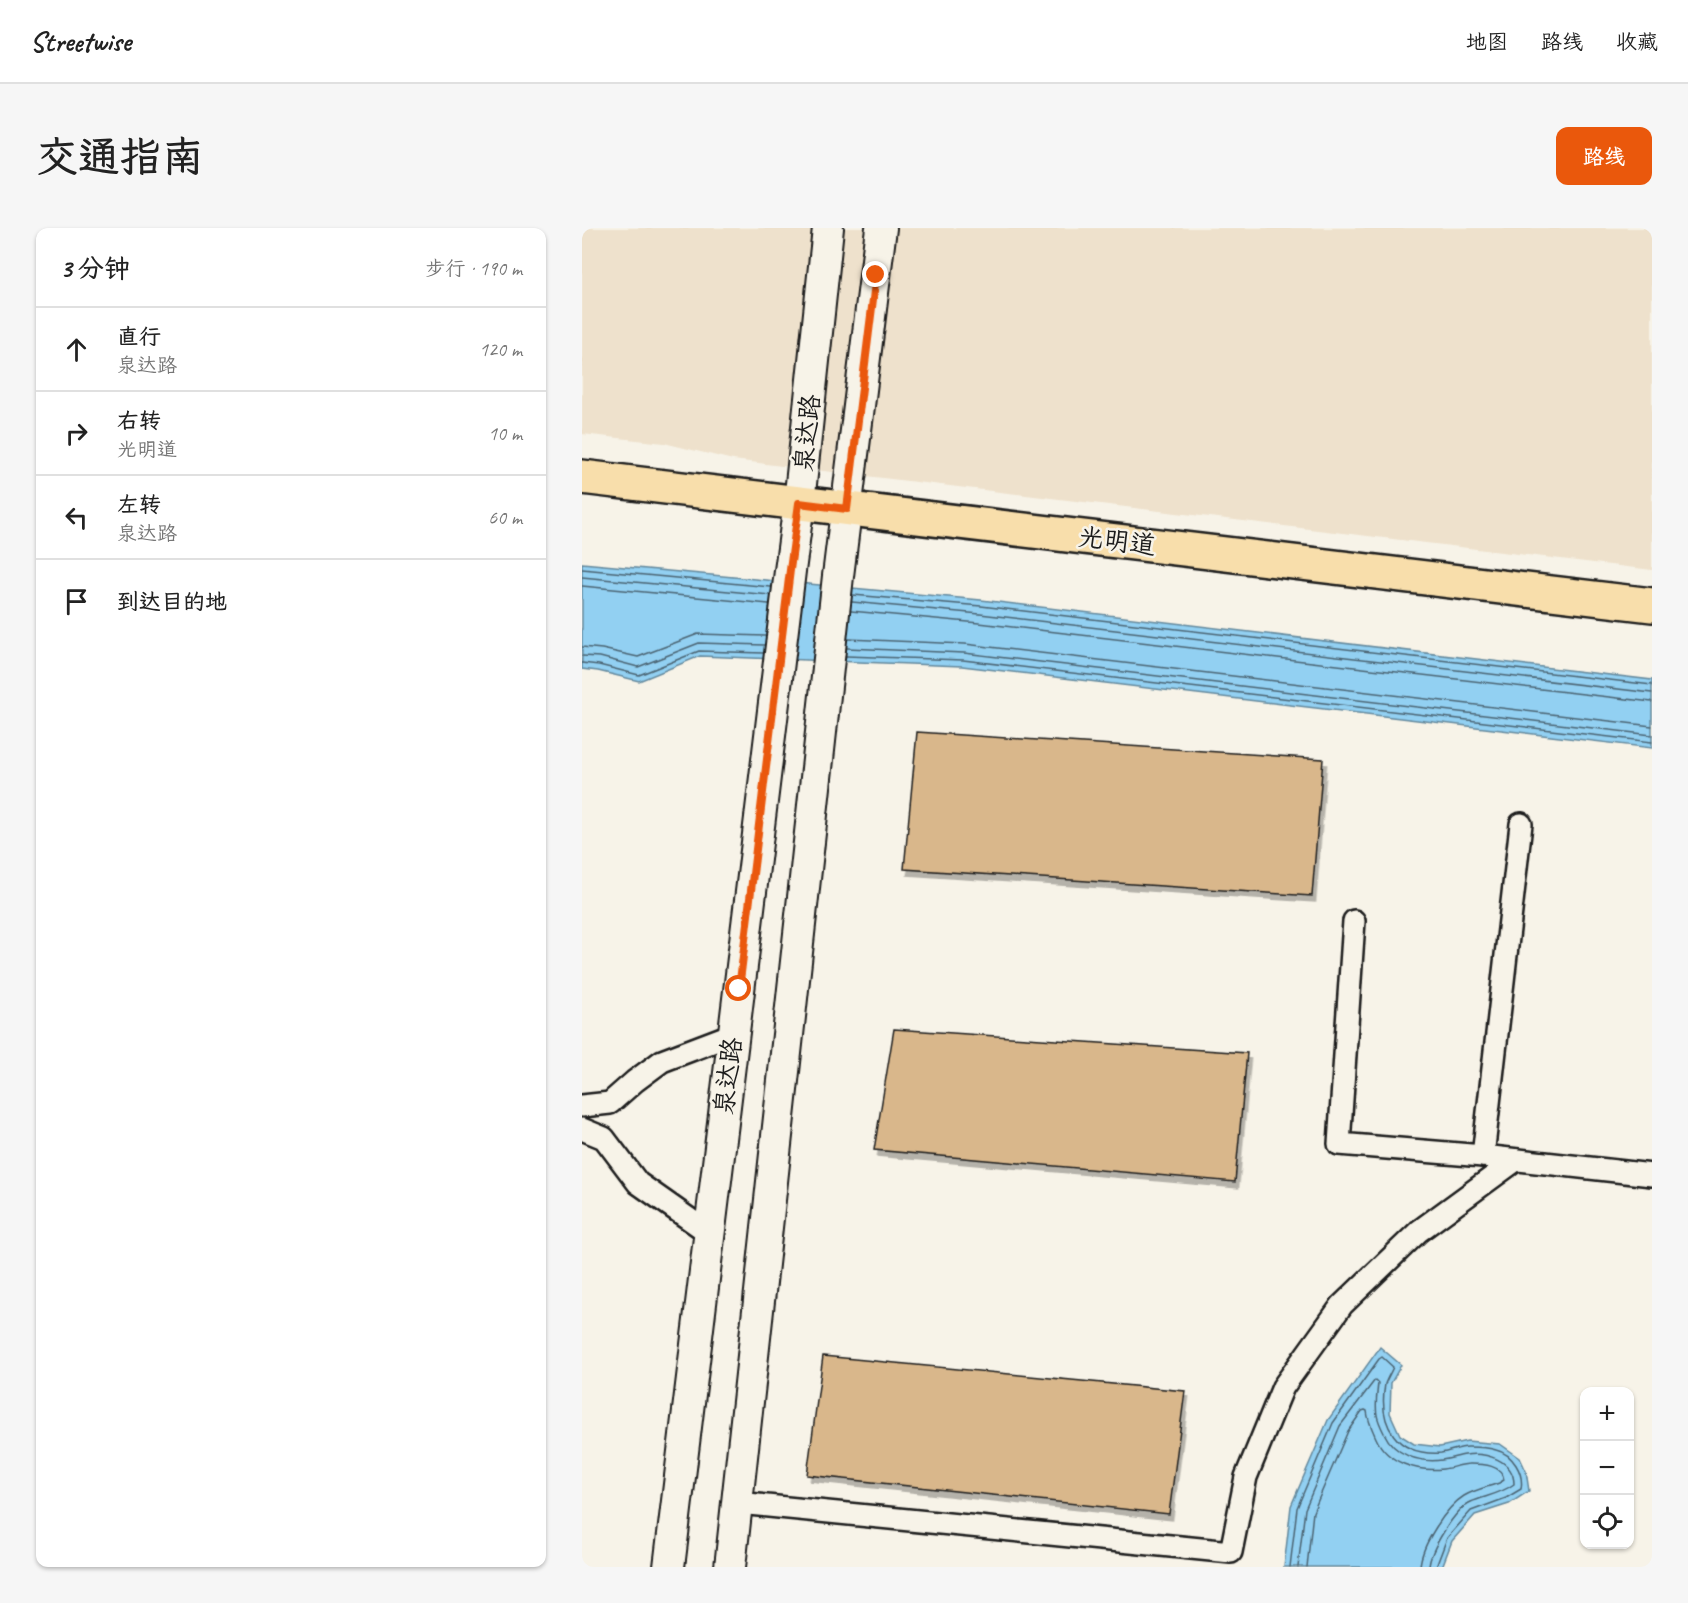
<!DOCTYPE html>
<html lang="zh">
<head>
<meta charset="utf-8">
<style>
	body { margin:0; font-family:Caveat,"LXGW WenKai TC",sans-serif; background:#f6f6f6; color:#222 }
	.controls { position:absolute; right:18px; bottom:18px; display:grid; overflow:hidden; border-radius:12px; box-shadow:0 2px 4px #0004 }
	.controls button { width:54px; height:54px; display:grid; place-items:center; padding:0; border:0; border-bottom:2px solid #e0e0e0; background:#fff; color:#222; font:30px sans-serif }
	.stop { position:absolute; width:18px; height:18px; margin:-14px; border:4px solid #ea580c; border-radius:50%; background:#fff }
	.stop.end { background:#ea580c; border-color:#fff; box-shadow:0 2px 6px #0008 }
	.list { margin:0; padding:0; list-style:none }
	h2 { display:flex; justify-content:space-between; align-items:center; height:78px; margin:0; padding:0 24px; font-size:26px }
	h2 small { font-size:20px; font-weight:400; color:#767676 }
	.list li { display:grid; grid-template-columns:39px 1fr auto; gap:18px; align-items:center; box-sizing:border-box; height:84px; padding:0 24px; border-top:2px solid #e0e0e0 }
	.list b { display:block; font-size:22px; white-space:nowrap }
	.list p { margin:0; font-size:20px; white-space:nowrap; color:#767676 }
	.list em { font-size:20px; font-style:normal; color:#767676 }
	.icon { flex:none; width:33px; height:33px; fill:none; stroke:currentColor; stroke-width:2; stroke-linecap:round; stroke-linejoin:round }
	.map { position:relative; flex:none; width:1070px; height:1339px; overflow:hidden; border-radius:12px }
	header { display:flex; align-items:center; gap:36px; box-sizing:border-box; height:84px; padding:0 30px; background:#fff; border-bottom:2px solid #e0e0e0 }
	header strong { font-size:28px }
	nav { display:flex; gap:33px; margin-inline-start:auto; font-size:21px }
	.intro { display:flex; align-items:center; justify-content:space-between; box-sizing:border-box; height:144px; padding:0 36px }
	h1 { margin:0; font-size:42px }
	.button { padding:15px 27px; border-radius:12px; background:#ea580c; color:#fff; font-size:21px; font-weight:700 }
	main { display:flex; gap:36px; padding:0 36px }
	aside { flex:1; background:#fff; border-radius:12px; box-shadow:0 2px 4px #0004 }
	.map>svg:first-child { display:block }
	.built { fill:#eee1cc }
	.water { fill:#92d0f2; stroke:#63889c; stroke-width:1.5 }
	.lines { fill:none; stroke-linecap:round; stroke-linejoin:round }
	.shore { stroke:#4b6472; stroke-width:1.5 }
	.building { fill:#d9b78b; stroke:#1c1c1c; stroke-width:1.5; filter:url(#shadow) }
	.minor-casing { stroke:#1c1c1c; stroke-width:26 }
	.secondary-casing { stroke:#1c1c1c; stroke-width:34 }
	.primary-casing { stroke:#1c1c1c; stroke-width:38 }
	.minor { stroke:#f7f3e8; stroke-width:21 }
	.secondary { stroke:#f7f3e8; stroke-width:30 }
	.primary { stroke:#f8deab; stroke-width:33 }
	.route { stroke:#ea580c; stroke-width:8 }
	.labels { text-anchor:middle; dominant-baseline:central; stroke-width:5; stroke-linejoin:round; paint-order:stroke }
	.street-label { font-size:26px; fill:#1c1c1c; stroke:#f7f3e8 }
</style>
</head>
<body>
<header>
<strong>Streetwise</strong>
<nav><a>地图</a><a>路线</a><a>收藏</a></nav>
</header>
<div class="intro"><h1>交通指南</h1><a class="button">路线</a></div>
<main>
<aside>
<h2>3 分钟<small>步行 · 190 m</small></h2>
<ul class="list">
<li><svg class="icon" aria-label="ahead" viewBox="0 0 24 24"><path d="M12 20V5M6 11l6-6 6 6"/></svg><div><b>直行</b><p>泉达路</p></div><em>120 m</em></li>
<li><svg class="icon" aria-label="right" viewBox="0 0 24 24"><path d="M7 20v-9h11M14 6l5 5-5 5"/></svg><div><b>右转</b><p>光明道</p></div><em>10 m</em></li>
<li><svg class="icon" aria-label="left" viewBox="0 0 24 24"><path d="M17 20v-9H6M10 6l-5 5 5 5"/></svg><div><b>左转</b><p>泉达路</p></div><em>60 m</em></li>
<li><svg class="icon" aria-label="arrive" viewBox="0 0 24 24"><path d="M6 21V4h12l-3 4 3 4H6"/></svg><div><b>到达目的地</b></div></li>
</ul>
</aside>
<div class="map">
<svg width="1070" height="1339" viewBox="0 0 1070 1339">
	<defs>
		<filter id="shadow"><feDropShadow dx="3.5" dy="6" stdDeviation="0" flood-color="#0004"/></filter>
	</defs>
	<rect width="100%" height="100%" fill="#f7f3e8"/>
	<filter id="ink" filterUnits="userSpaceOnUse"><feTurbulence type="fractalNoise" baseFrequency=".0167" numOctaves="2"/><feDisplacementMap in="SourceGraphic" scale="12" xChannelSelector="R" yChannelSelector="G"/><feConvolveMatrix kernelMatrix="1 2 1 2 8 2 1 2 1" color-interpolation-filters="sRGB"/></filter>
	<g filter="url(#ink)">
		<polygon class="built" points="0,0 1070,0 1070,342 151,232 82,215 0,206"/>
		<g class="water">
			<polygon points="0,335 399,372 1070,452 1070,520 380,438 118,428 57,453 16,443 0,441"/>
			<polygon points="798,1119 819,1137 809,1155 808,1185 818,1207 832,1216 858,1219 885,1213 918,1216 938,1230 944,1243 947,1263 927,1276 893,1287 870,1313 860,1339 702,1339 709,1278 746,1192"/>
		</g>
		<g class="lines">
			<g class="shore">
				<polyline points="0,341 189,359"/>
				<polyline points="0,349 188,367"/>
				<polyline points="0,358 187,376"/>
				<polyline points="271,367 399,378 1070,457"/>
				<polyline points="270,374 398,386 1070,465"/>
				<polyline points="269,383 397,395 1070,474"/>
				<polyline points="266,411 383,416 1070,498"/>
				<polyline points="0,419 20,421 56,429 116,406 183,408"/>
				<polyline points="265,420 382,425 1070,507"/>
				<polyline points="0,428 18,429 56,439 117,415 182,417"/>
				<polyline points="264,428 381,432 1070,514"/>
				<polyline points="0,435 17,437 57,447 117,423 181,425"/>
				<path d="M708,1339L715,1280L751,1195L797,1131L800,1129L811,1139C809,1144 805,1150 803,1156C796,1197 814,1228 859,1225C868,1224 877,1219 886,1219C894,1219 906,1219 914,1222C931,1226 942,1245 939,1261L924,1270L889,1283L865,1310L854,1339"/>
				<path d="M716,1339L723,1281L758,1198L793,1152L796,1155C795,1165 793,1177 795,1187C796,1193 799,1199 802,1205C812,1227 837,1235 860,1232C868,1231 876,1228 883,1227C904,1224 932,1232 932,1256C919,1266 903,1268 889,1274C873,1281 848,1322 847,1339"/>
				<path d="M725,1339L731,1284L766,1203L780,1183L783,1182L785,1183C786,1193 790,1201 794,1210C805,1235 835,1244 861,1241C870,1240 879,1236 888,1236C901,1236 921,1237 922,1252L917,1255C906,1259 892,1262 882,1268C864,1279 839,1318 838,1339"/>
			</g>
		</g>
		<g class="building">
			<polygon points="335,504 741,531 730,668 322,641"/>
			<polygon points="312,801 665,825 653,954 292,922"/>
			<polygon points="241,1128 603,1163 587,1286 225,1247"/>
		</g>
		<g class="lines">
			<g class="minor-casing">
				<g id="minor">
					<polyline points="939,596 901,928 1070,947"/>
					<polyline points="772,693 757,916 901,928"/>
					<polyline points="0,878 28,875 53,853 80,833 151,806"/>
					<polyline points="0,901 22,910 56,955 127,1005"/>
					<polyline points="156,1275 649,1324 664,1249 701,1159 760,1077 837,1003 934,932"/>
				</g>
			</g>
			<g class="secondary-casing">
				<g id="secondary">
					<polyline points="87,1339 208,343 217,275 246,0"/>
					<polyline points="148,1339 256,348 299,0"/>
				</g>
			</g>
			<g class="primary-casing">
				<polyline id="primary" points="0,249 1070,377"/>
			</g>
			<use href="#minor" class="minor"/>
			<use href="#secondary" class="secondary"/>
			<use href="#primary" class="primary"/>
		</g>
	</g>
	<g class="lines" filter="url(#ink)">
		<polyline class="route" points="157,761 208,342 217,275 265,281 294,47"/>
	</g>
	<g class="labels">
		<g class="street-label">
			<text transform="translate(225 205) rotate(-84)">泉达路</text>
			<text transform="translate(535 313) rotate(7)">光明道</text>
			<text transform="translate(146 848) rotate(-83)">泉达路</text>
		</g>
	</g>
</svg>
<div class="controls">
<button>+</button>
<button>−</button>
<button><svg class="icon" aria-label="locate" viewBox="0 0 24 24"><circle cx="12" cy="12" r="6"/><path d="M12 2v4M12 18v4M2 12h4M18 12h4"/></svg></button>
</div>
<div class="stop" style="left:157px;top:761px"></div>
<div class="stop end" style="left:294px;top:47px"></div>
</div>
</main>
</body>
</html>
